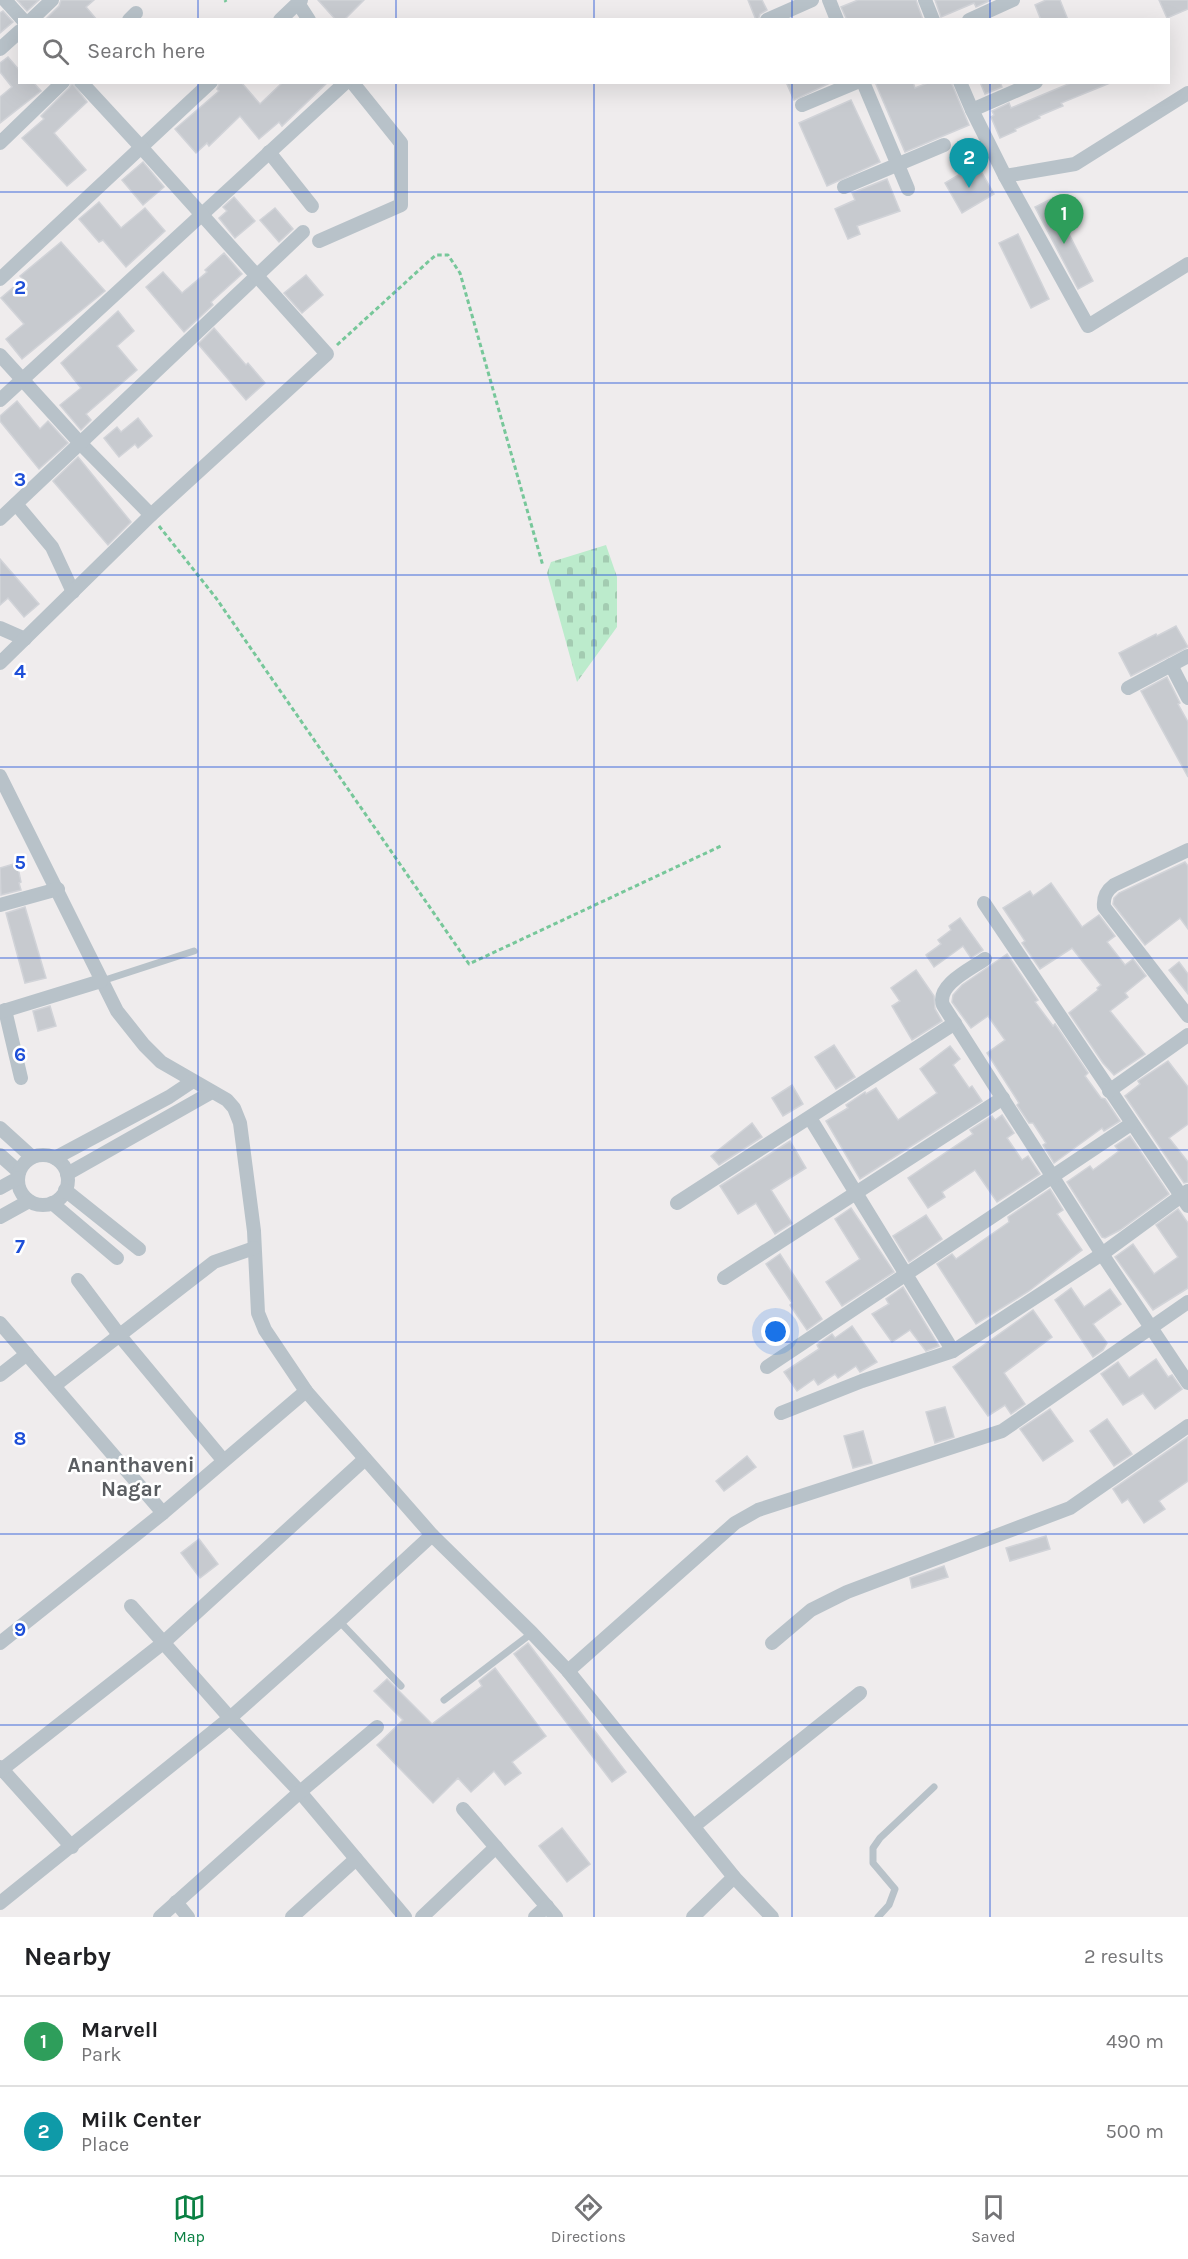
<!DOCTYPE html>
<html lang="en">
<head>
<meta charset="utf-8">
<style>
	body { margin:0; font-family:Karla,sans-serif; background:#f6f6f6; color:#202124 }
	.you { position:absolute; left:776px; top:1332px; width:21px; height:21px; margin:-15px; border:4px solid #fff; border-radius:50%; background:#1a73e8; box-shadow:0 0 0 9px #1a73e833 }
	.badge { display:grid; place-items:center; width:39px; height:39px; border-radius:50%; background:#0b8043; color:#fff; font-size:20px; font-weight:700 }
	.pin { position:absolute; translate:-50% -50px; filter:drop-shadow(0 2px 3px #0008) }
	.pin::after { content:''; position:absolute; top:32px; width:21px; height:18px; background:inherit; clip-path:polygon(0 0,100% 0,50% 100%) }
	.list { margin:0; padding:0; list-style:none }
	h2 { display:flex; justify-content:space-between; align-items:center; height:78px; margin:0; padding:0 24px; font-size:26px }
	h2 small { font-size:20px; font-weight:400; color:#757577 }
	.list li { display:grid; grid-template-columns:39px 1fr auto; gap:18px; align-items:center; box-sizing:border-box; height:90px; padding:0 24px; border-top:2px solid #e0e0e0 }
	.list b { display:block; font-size:22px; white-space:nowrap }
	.list p { margin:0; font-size:20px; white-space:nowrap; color:#757577 }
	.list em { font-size:20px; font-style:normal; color:#757577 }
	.icon { flex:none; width:33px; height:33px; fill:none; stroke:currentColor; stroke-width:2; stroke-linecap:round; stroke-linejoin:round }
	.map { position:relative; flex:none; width:1188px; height:1917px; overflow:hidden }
	.search { position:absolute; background:#fff; box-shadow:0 6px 24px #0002; left:18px; right:18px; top:18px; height:66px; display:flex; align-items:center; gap:15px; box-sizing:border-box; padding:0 21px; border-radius:0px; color:#757577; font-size:22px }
	.sheet { height:258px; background:#fff }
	nav { display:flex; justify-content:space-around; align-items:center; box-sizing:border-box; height:84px; border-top:2px solid #e0e0e0; background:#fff; font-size:16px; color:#757577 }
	nav a { display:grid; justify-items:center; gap:3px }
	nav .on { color:#0b8043 }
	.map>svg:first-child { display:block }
	.cemetery { fill:url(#cemetery-stones) }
	.building { fill:#c7cacf; stroke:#d1d3d8; stroke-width:1.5 }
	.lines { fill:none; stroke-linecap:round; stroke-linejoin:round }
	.path { stroke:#77c79a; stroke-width:3; stroke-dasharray:4.5 3; stroke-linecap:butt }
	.lane { stroke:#b8c2c9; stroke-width:7 }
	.street { stroke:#b8c2c9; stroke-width:14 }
	.grid { fill:none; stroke:#1d4ed8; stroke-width:1.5; stroke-opacity:0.55 }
	.labels { text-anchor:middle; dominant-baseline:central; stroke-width:5; stroke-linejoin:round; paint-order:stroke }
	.neighbourhood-label { font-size:21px; font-weight:bold; fill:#5a5d61; stroke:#fff }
	.grid-label { font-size:20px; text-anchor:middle; font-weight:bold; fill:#1d4ed8; stroke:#fff; stroke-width:5; stroke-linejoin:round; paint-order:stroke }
</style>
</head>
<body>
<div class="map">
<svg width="1188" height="1917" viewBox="0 0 1188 1917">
	<defs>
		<pattern id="cemetery-stones" width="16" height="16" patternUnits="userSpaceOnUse" patternTransform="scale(1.5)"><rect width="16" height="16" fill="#bcebcc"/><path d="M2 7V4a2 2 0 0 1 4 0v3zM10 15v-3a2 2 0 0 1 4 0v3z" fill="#a3cbb1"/></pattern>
	</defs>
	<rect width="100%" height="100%" fill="#efeced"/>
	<polygon class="cemetery" points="606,545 617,577 617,627 577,682 547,573 551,562"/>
	<g class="building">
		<polygon points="17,0 39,0 27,11"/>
		<polygon points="61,0 94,0 86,7 97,20 45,20 59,6"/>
		<polygon points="318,0 364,0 344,20 336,20"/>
		<polygon points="748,0 762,0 767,10 760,14 758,20 756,20"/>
		<polygon points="858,0 916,0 923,20 847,20 841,7"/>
		<polygon points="935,0 991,0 976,7 974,3 941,17"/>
		<polygon points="1046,0 1060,0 1068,20 1041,20 1035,5"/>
		<polygon points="1159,0 1188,0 1188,9 1167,18"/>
		<polygon points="3,11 13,22 0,33 0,13"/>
		<polygon points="8,57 20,71 20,82 33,82 41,91 0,123 0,97 12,87 0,72 0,63"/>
		<polygon points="220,82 241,82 260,104 283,82 328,82 282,126 279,122 259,139 240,116 209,146 207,143 196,153 175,129 219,91 217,89"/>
		<polygon points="786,82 832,82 794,100"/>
		<polygon points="875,82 913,82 915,88 930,82 951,82 969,125 905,152"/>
		<polygon points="980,82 1000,82 1002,87 985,94"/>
		<polygon points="1073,82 1110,83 1061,103 1063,106 1039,116 1040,118 1015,129 1016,131 1000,138 991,117 994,115 992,111 1009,103 1011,108"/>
		<polygon points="72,83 87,102 54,133 86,170 67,186 22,138 44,119 41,116 69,88"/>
		<polygon points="851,100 880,162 827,186 799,123"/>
		<polygon points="143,162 164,187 143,205 122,180"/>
		<polygon points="977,164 994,194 962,213 945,183"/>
		<polygon points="887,179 900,211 857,226 860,234 848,239 835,209 855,200 852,193"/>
		<polygon points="234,197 255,221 235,238 219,218 227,211 223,207"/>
		<polygon points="1051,199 1093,281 1078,289 1035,207"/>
		<polygon points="99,202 121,228 145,208 165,231 126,267 103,240 99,242 79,219"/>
		<polygon points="275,208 293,229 279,242 260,220"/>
		<polygon points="1018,234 1049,299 1031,308 999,243"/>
		<polygon points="61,242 105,291 22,359 6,339 24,324 1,298 23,279 20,276"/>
		<polygon points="224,253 242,274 211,302 213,305 184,332 146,287 163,272 182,293 207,272 205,270"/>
		<polygon points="306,275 323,295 302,313 284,293"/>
		<polygon points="118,311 134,331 117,346 137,370 86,414 91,420 81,430 60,405 81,388 61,363"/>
		<polygon points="214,328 246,365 248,363 265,383 246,400 198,344"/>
		<polygon points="17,401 40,429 48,421 68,443 39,469 0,421 0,416"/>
		<polygon points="138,418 152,436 138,448 135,444 119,457 104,438 117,427 121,432"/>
		<polygon points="78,457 131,522 108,545 53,481"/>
		<polygon points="0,559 39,604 24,617 8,598 0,605"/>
		<polygon points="1176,626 1188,647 1131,676 1119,653 1156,634 1157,636"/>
		<polygon points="1167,677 1180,703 1178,704 1188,722 1188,777 1141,691"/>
		<polygon points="1185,862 1188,866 1188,929 1180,918 1145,945 1113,904 1114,898 1119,893"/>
		<polygon points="17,863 21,882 19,883 21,890 1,895 0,868"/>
		<polygon points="1051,883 1082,927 1099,915 1115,936 1107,942 1125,965 1133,959 1146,976 1125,993 1128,997 1110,1011 1145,1054 1114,1075 1103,1063 1069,1013 1098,990 1097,988 1101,985 1072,948 1040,969 1022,943 1025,941 1003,908 1030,891 1033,896"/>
		<polygon points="25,907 46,978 25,983 6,913"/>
		<polygon points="960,918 983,950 971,958 963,946 934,967 926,955 941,944 938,940 951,930 949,926"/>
		<polygon points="1007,954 1038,1000 1035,1002 1053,1026 1055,1024 1088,1073 1085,1076 1101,1098 1105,1099 1120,1121 1104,1131 1102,1128 1054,1163 1043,1145 1046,1143 1033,1123 1029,1123 1017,1105 1019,1103 987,1053 1005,1040 988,1016 971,1028 952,1002 953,995 962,985"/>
		<polygon points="1179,962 1188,974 1188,994 1169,970"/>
		<polygon points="916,970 934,996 935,1009 942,1021 912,1040 892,1006 900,1001 891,988"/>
		<polygon points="50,1006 56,1026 38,1031 33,1011"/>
		<polygon points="834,1045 855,1077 836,1089 815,1057"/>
		<polygon points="950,1046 960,1059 953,1065 969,1088 972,1086 982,1101 860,1179 826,1121 848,1108 846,1105 865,1092 866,1094 876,1088 898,1120 937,1093 920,1069"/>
		<polygon points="1168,1061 1188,1087 1188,1124 1169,1138 1188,1162 1188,1182 1184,1183 1125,1096 1140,1084 1138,1081"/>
		<polygon points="792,1085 803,1104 783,1116 772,1098"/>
		<polygon points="1002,1115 1014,1133 1007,1138 1022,1160 1028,1156 1040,1174 997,1202 975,1170 942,1192 945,1197 928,1208 908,1178 973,1134 970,1130 992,1116 995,1120"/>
		<polygon points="752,1123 762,1137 719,1165 711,1156"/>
		<polygon points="1130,1136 1169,1194 1120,1230 1105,1238 1102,1237 1067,1182 1090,1166 1093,1170 1115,1154 1119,1151 1115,1146"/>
		<polygon points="790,1141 806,1168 771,1190 792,1223 775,1234 756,1203 738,1214 720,1186"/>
		<polygon points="1050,1189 1063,1210 1057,1214 1082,1250 1029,1291 976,1324 937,1264 952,1254 956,1259 1009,1222 1008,1217"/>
		<polygon points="851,1208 894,1272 842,1306 826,1282 860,1259 835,1219"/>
		<polygon points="1178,1209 1188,1223 1188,1288 1153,1310 1115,1257 1133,1244 1154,1274 1178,1257 1156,1225"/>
		<polygon points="926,1215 942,1239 909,1262 893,1236"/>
		<polygon points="780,1254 822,1319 807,1330 790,1305 792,1303 766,1264"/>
		<polygon points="903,1287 939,1346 926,1351 910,1330 892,1342 872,1314 889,1304 886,1299"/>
		<polygon points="1071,1288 1084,1307 1110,1289 1121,1304 1093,1324 1107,1343 1103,1350 1093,1357 1055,1300"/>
		<polygon points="1033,1310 1052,1337 1004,1373 1025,1404 1011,1414 1005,1405 988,1416 953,1367"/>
		<polygon points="852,1326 877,1362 860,1372 856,1366 838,1378 835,1374 818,1385 814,1379 797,1391 784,1372 819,1349 817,1345 832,1334 835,1338"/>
		<polygon points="1156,1359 1168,1377 1172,1375 1182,1389 1155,1409 1143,1393 1123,1405 1101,1374 1118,1362 1129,1378"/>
		<polygon points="945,1407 954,1437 935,1443 926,1412"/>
		<polygon points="1050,1409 1073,1441 1043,1461 1020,1429"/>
		<polygon points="1107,1419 1132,1454 1114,1466 1090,1431"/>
		<polygon points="863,1431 872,1463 853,1468 844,1436"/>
		<polygon points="1188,1437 1188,1481 1159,1501 1165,1509 1144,1523 1128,1499 1122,1503 1113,1489"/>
		<polygon points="747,1456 756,1467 724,1491 716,1481"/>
		<polygon points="1046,1536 1050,1549 1010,1561 1006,1548"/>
		<polygon points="199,1539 218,1564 200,1578 181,1553"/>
		<polygon points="944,1566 948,1577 912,1588 910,1578"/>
		<polygon points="528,1643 626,1772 612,1782 514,1654"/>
		<polygon points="495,1668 546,1736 512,1762 521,1773 505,1785 494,1771 471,1792 458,1778 433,1803 377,1745 403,1720 374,1691 387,1679 432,1724 482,1686 479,1681"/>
		<polygon points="562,1828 590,1864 567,1882 539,1846"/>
	</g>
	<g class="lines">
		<g class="path">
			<polyline points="225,0 226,2"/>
			<polyline points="337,345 430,260 436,255 448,255 460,273 543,566"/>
			<polyline points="159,526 216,598 469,964 721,846"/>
		</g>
		<g class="lane">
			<polyline points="102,981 194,951"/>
			<polyline points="339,1621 401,1686"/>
			<polyline points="444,1700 532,1633"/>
			<polyline points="878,1917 889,1905 895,1889 873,1863 873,1848 880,1838 934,1787"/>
		</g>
		<g class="street">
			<polyline points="5,0 23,20"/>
			<polyline points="829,0 837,20"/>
			<polyline points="925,0 933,20"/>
			<polyline points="298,3 309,20"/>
			<polyline points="31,20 52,0"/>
			<polyline points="129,20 136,13"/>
			<polyline points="280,20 301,0"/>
			<polyline points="767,20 812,0"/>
			<polyline points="969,20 1013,0"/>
			<polyline points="0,49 20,31"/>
			<polyline points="863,82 908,189"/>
			<polyline points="960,82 972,110 1036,82"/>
			<polyline points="802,105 857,82"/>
			<polyline points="972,110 1005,176 1088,326 1188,264"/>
			<polyline points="0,143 63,82"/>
			<polyline points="269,152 312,206"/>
			<polyline points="1005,176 1075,164 1188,93"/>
			<polyline points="844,187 944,145"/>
			<polyline points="319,241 401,205 401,143 352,82"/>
			<polyline points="0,279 211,82"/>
			<polyline points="0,355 81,444 151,515"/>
			<polyline points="0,400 346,82"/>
			<polyline points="16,504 52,547 73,592"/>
			<polyline points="0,519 303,232"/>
			<polyline points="0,628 25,639"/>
			<polyline points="0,663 151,515 327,354 141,147 81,82"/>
			<polyline points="1171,665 1188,698"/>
			<polyline points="1128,688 1188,656"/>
			<polyline points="0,776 117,1011 144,1045 161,1062 227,1100 234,1108 240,1123 254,1231 258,1313 265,1330 306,1391 432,1535 532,1633 568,1671 734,1877 772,1917"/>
			<path d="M1188,850L1114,885C1106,891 1103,897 1104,907L1188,1016"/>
			<polyline points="984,903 1188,1206"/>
			<polyline points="0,905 58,889"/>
			<path d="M985,959C971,969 936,985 943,1005L1102,1254L1188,1383"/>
			<polyline points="5,1010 21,1078"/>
			<polyline points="0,1012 101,981"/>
			<polyline points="1109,1091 1188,1035"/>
			<polyline points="810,1118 953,1351"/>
			<polyline points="0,1128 32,1157"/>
			<polyline points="0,1155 19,1172"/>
			<circle cx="43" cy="1180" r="25"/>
			<polyline points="55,1158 169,1097 193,1081"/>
			<polyline points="67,1174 212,1092"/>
			<polyline points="0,1188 18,1178"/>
			<polyline points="65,1190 139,1249"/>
			<polyline points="52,1203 117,1258"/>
			<polyline points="677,1203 955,1023"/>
			<polyline points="0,1217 29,1201"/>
			<polyline points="724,1278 1003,1098"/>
			<polyline points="78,1280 120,1336 223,1460"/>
			<polyline points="0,1323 163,1513"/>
			<polyline points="767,1367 1131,1124"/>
			<polyline points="0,1375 27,1354"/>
			<polyline points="54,1386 214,1262 254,1248"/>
			<polyline points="781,1413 862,1381 953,1351 1102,1254 1188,1191"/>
			<polyline points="131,1606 230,1718 300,1792 405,1917"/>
			<polyline points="0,1643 163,1513 306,1391"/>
			<polyline points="772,1643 811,1610 847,1592 1070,1508 1188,1426"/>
			<polyline points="568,1671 735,1523 758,1510 1002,1431 1188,1302"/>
			<polyline points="0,1767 72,1847"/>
			<polyline points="0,1771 163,1643 365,1459"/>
			<polyline points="463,1809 556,1917"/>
			<polyline points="694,1826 860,1693"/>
			<polyline points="176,1902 188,1917"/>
			<polyline points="0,1903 230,1718 339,1621 432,1535"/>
			<polyline points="160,1917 300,1792 377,1727"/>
			<polyline points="292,1917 356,1859"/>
			<polyline points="422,1917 496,1847"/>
			<polyline points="535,1917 547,1906"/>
			<polyline points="693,1917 734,1877"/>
		</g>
	</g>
	<path class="grid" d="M198,0V20M396,0V20M594,0V20M792,0V20M990,0V20M198,82V1917M396,82V1917M594,82V1917M792,82V1917M990,82V1917M0,192H1188M0,383H1188M0,575H1188M0,767H1188M0,958H1188M0,1150H1188M0,1342H1188M0,1534H1188M0,1725H1188"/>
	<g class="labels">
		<g class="neighbourhood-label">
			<text x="131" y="1465">Ananthaveni<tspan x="131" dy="24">Nagar</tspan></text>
		</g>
	</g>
	<g class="grid-label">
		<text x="20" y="294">2</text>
		<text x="20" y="486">3</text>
		<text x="20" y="678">4</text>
		<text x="20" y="869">5</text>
		<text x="20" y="1061">6</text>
		<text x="20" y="1253">7</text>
		<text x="20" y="1445">8</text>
		<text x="20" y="1636">9</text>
	</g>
</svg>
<div class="you"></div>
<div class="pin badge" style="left:1064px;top:244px;background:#2e9e5b">1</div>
<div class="pin badge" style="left:969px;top:188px;background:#0f9aa8">2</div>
<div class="search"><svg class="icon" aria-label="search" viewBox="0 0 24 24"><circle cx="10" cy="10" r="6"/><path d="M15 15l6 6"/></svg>Search here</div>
</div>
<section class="sheet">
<h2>Nearby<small>2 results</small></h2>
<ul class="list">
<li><span class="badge" style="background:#2e9e5b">1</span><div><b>Marvell</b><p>Park</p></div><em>490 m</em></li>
<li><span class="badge" style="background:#0f9aa8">2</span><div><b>Milk Center</b><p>Place</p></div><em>500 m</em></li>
</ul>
</section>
<nav>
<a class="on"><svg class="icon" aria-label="map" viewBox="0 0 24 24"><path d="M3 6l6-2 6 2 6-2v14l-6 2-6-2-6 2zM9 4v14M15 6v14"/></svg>Map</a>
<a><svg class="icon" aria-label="directions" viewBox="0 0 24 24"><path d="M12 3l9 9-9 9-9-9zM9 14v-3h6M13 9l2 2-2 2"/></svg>Directions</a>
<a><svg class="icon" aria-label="saved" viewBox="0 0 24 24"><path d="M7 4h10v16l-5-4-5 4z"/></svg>Saved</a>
</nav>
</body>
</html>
